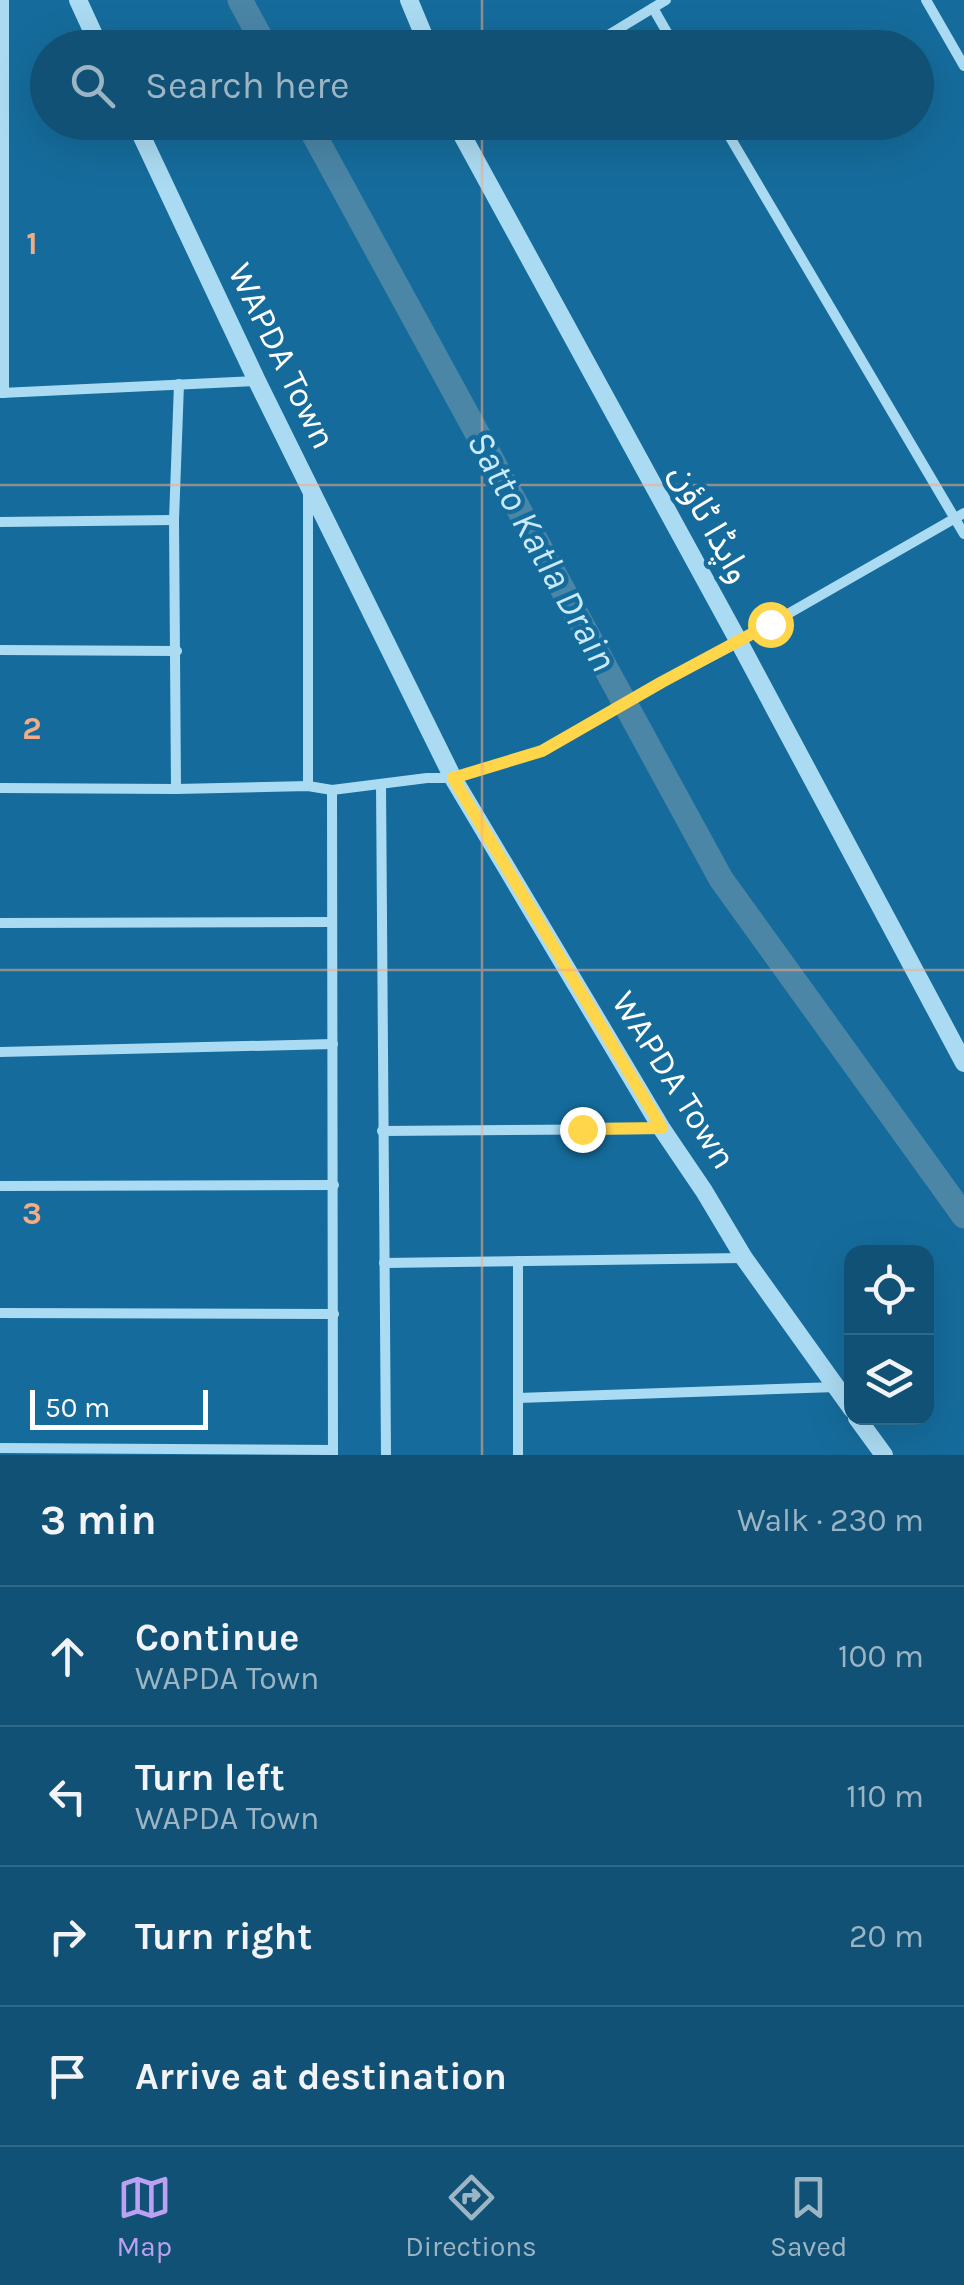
<!DOCTYPE html>
<html lang="en">
<head>
<meta charset="utf-8">
<style>
	body { margin:0; font-family:Karla,"Noto Sans Arabic",sans-serif; background:#19577a; color:#f1f3f6 }
	.controls { position:absolute; right:30px; bottom:30px; display:grid; overflow:hidden; border-radius:20px; box-shadow:0 10px 40px #0002 }
	.controls button { width:90px; height:90px; display:grid; place-items:center; padding:0; border:0; border-bottom:2px solid #306887; background:#105175; color:#f1f3f6; font:50px sans-serif }
	.scale { position:absolute; left:30px; bottom:25px; width:178px; box-sizing:border-box; padding-left:10px; border:5px solid #fff; border-top:0; font-size:28px; line-height:35px; white-space:nowrap; color:#fff; -webkit-text-stroke:8px #156c9c; paint-order:stroke }
	.stop { position:absolute; width:30px; height:30px; margin:-22px; border:8px solid #ffd54a; border-radius:50%; background:#fff }
	.stop.end { background:#ffd54a; border-color:#fff; box-shadow:0 2px 10px #0008 }
	.list { margin:0; padding:0; list-style:none }
	h2 { display:flex; justify-content:space-between; align-items:center; height:130px; margin:0; padding:0 40px; font-size:42px }
	h2 small { font-size:32px; font-weight:400; color:#9cb5c5 }
	.list li { display:grid; grid-template-columns:65px 1fr auto; gap:30px; align-items:center; box-sizing:border-box; height:140px; padding:0 40px; border-top:2px solid #306887 }
	.list b { display:block; font-size:38px; white-space:nowrap }
	.list p { margin:0; font-size:32px; white-space:nowrap; color:#9cb5c5 }
	.list em { font-size:32px; font-style:normal; color:#9cb5c5 }
	.icon { flex:none; width:55px; height:55px; fill:none; stroke:currentColor; stroke-width:2; stroke-linecap:round; stroke-linejoin:round }
	.map { position:relative; flex:none; width:964px; height:1455px; overflow:hidden }
	.search { position:absolute; background:#105175; box-shadow:0 10px 40px #0002; left:30px; right:30px; top:30px; height:110px; display:flex; align-items:center; gap:25px; box-sizing:border-box; padding:0 35px; border-radius:55px; color:#9cb5c5; font-size:38px }
	.sheet { height:690px; background:#105175 }
	nav { display:flex; justify-content:space-around; align-items:center; box-sizing:border-box; height:140px; border-top:2px solid #306887; background:#105175; font-size:28px; color:#9cb5c5 }
	nav a { display:grid; justify-items:center; gap:5px }
	nav .on { color:#bca0f2 }
	.map>svg:first-child { display:block }
	.lines { fill:none; stroke-linecap:round; stroke-linejoin:round }
	.canal { stroke:#4b86a7; stroke-width:25 }
	.minor { stroke:#abdbf3; stroke-width:10 }
	.tertiary { stroke:#abdbf3; stroke-width:18 }
	.route { stroke:#ffd54a; stroke-width:12 }
	.grid { fill:none; stroke:#f4ac86; stroke-width:2.5; stroke-opacity:0.55 }
	.labels { text-anchor:middle; dominant-baseline:central; stroke-width:9; stroke-linejoin:round; paint-order:stroke }
	.street-label { font-size:35px; fill:#fff; stroke:#156c9c }
	.water-label { font-size:38px; font-style:italic; fill:#caeafa; stroke:#156c9c }
	.grid-label { font-size:32px; text-anchor:middle; font-weight:bold; fill:#f4ac86; stroke:#156c9c; stroke-width:9; stroke-linejoin:round; paint-order:stroke }
</style>
</head>
<body>
<div class="map">
<svg width="964" height="1455" viewBox="0 0 964 1455">
	<rect width="100%" height="100%" fill="#156c9c"/>
	<g class="lines">
		<g class="canal">
			<polyline points="240,0 266,48"/>
			<polyline points="307,122 721,879 964,1216"/>
		</g>
		<g class="minor">
			<polyline points="4,0 4,393"/>
			<polyline points="926,0 964,66"/>
			<polyline points="653,8 676,48"/>
			<polyline points="587,48 666,0"/>
			<polyline points="721,122 964,534"/>
			<polyline points="1,393 257,381"/>
			<polyline points="308,492 308,786"/>
			<polyline points="0,522 174,520"/>
			<polyline points="0,650 177,651"/>
			<polyline points="381,784 386,1455"/>
			<polyline points="0,788 176,789 308,786 332,790 427,778 453,778 543,751 662,682 739,642 964,513"/>
			<polyline points="176,789 174,520 179,384"/>
			<polyline points="332,790 333,1455"/>
			<polyline points="0,923 332,922"/>
			<polyline points="0,1052 333,1044"/>
			<polyline points="382,1131 661,1129"/>
			<polyline points="0,1186 334,1185"/>
			<polyline points="518,1261 518,1455"/>
			<polyline points="384,1263 743,1258"/>
			<polyline points="0,1313 334,1314"/>
			<polyline points="518,1398 836,1387"/>
			<polyline points="0,1448 333,1450"/>
		</g>
		<g class="tertiary">
			<polyline points="78,0 100,48"/>
			<polyline points="409,0 429,48"/>
			<polyline points="135,122 257,381 453,778 662,1129 704,1191 744,1258 852,1409"/>
			<polyline points="455,122 739,642 964,1063"/>
			<polyline points="857,1418 884,1455"/>
		</g>
	</g>
	<g class="lines">
		<polyline class="route" points="582,1129 662,1128 453,778 542,751 662,682 770,624"/>
	</g>
	<path class="grid" d="M482,0V48M482,122V1455M0,485H964M0,970H964"/>
	<g class="labels">
		<g class="street-label">
			<text transform="translate(282 356) rotate(64)">WAPDA Town</text>
			<text transform="translate(711 523) rotate(61)">واپڈا ٹاؤن</text>
			<text transform="translate(674 1080) rotate(58)">WAPDA Town</text>
		</g>
		<g class="water-label">
			<text transform="translate(542 551) rotate(61)">Satto Katla Drain</text>
		</g>
	</g>
	<g class="grid-label">
		<text x="32" y="254">1</text>
		<text x="32" y="739">2</text>
		<text x="32" y="1224">3</text>
	</g>
</svg>
<div class="controls">
<button><svg class="icon" aria-label="locate" viewBox="0 0 24 24"><circle cx="12" cy="12" r="6"/><path d="M12 2v4M12 18v4M2 12h4M18 12h4"/></svg></button>
<button><svg class="icon" aria-label="layers" viewBox="0 0 24 24"><path d="M12 4l9 5-9 5-9-5zM3 14l9 5 9-5"/></svg></button>
</div>
<div class="scale">50 m</div>
<div class="stop" style="left:770px;top:624px"></div>
<div class="stop end" style="left:582px;top:1129px"></div>
<div class="search"><svg class="icon" aria-label="search" viewBox="0 0 24 24"><circle cx="10" cy="10" r="6"/><path d="M15 15l6 6"/></svg>Search here</div>
</div>
<section class="sheet">
<h2>3 min<small>Walk · 230 m</small></h2>
<ul class="list">
<li><svg class="icon" aria-label="ahead" viewBox="0 0 24 24"><path d="M12 20V5M6 11l6-6 6 6"/></svg><div><b>Continue</b><p>WAPDA Town</p></div><em>100 m</em></li>
<li><svg class="icon" aria-label="left" viewBox="0 0 24 24"><path d="M17 20v-9H6M10 6l-5 5 5 5"/></svg><div><b>Turn left</b><p>WAPDA Town</p></div><em>110 m</em></li>
<li><svg class="icon" aria-label="right" viewBox="0 0 24 24"><path d="M7 20v-9h11M14 6l5 5-5 5"/></svg><div><b>Turn right</b></div><em>20 m</em></li>
<li><svg class="icon" aria-label="arrive" viewBox="0 0 24 24"><path d="M6 21V4h12l-3 4 3 4H6"/></svg><div><b>Arrive at destination</b></div></li>
</ul>
</section>
<nav>
<a class="on"><svg class="icon" aria-label="map" viewBox="0 0 24 24"><path d="M3 6l6-2 6 2 6-2v14l-6 2-6-2-6 2zM9 4v14M15 6v14"/></svg>Map</a>
<a><svg class="icon" aria-label="directions" viewBox="0 0 24 24"><path d="M12 3l9 9-9 9-9-9zM9 14v-3h6M13 9l2 2-2 2"/></svg>Directions</a>
<a><svg class="icon" aria-label="saved" viewBox="0 0 24 24"><path d="M7 4h10v16l-5-4-5 4z"/></svg>Saved</a>
</nav>
</body>
</html>
